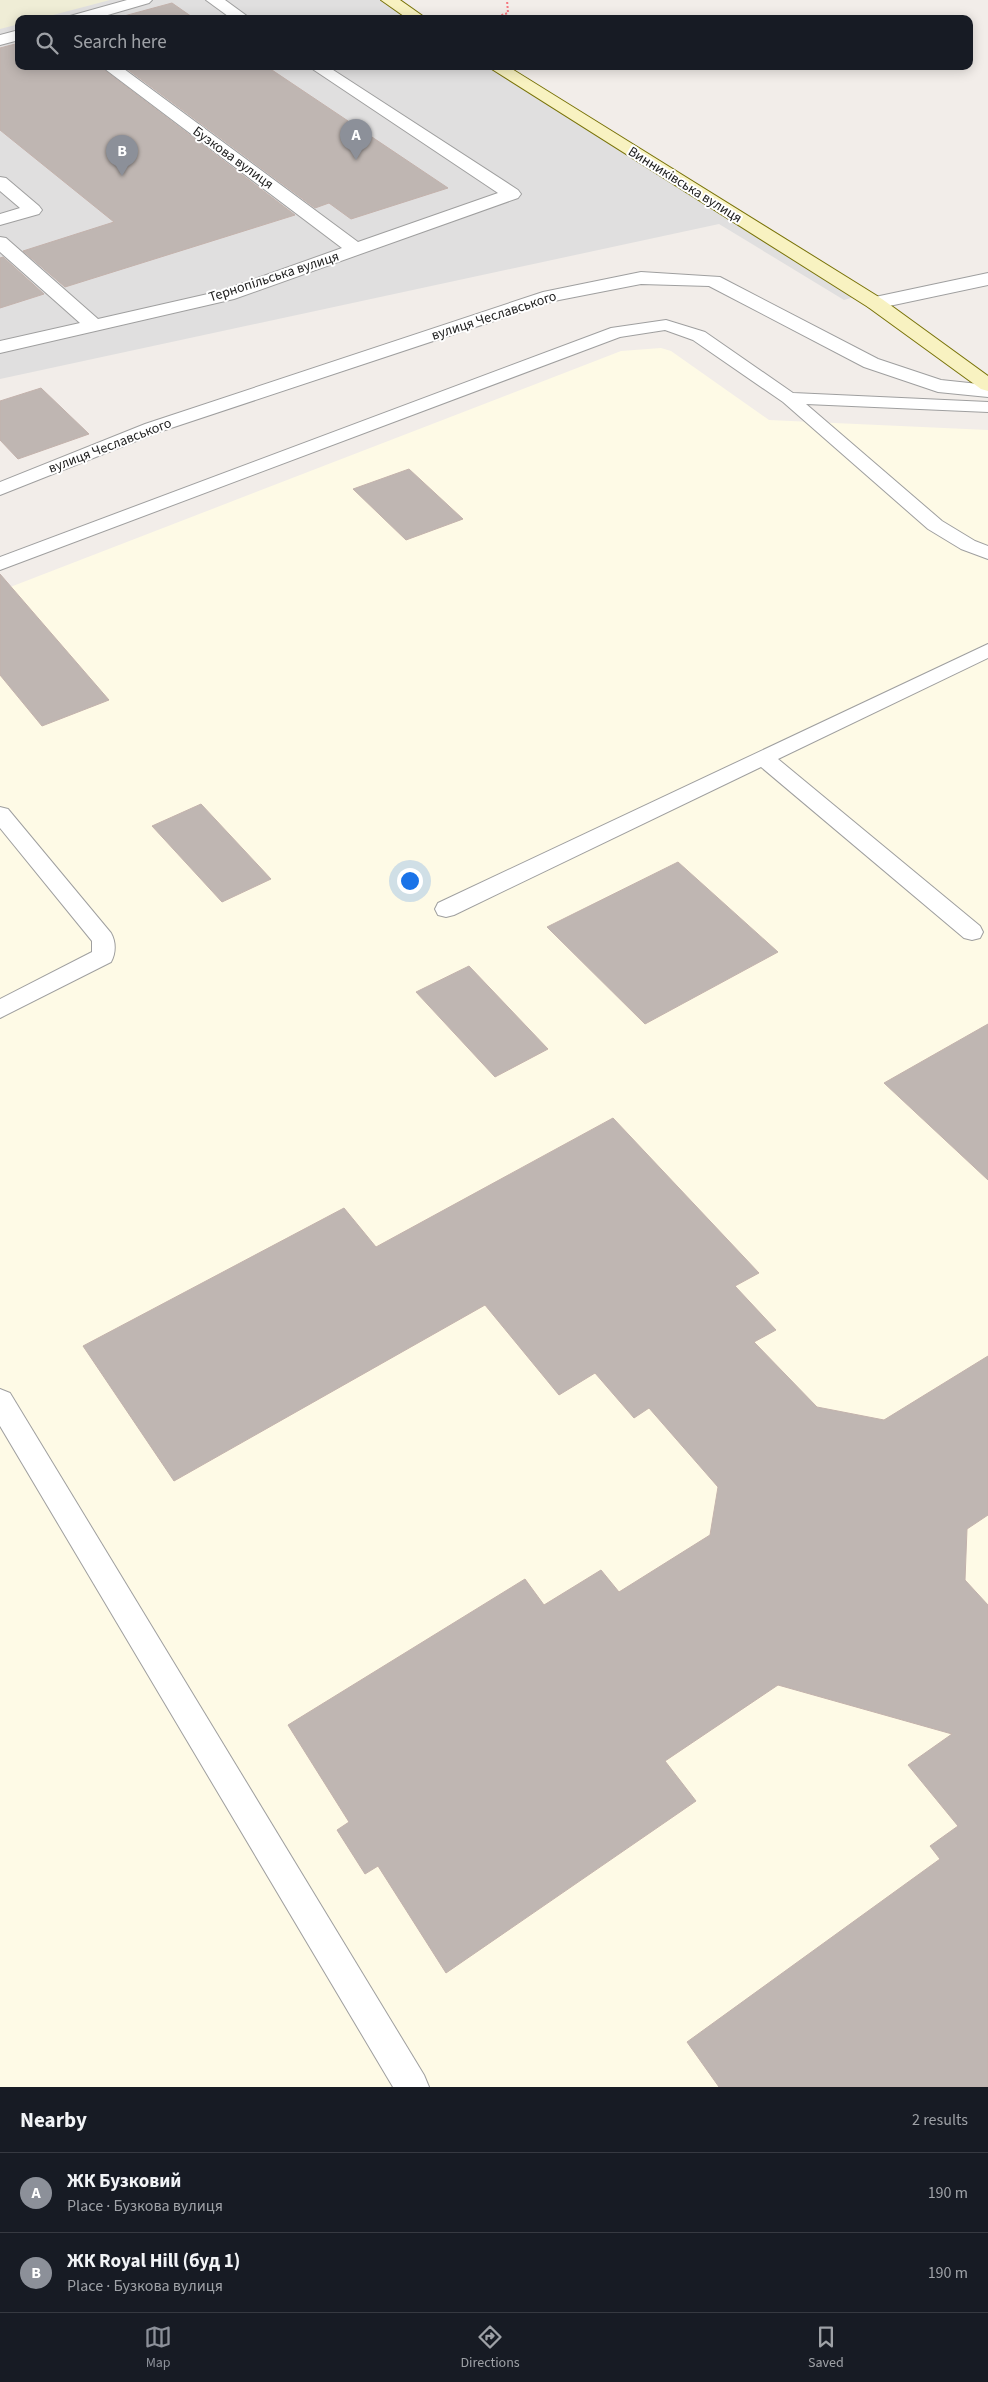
<!DOCTYPE html>
<html lang="en">
<head>
<meta charset="utf-8">
<style>
	body { margin:0; font-family:"Source Sans 3",sans-serif; background:#242831; color:#f1f3f6 }
	.you { position:absolute; left:409px; top:880px; width:18px; height:18px; margin:-12px; border:4px solid #fff; border-radius:50%; background:#1a73e8; box-shadow:0 0 0 8px #1a73e833 }
	.badge { display:grid; place-items:center; width:32px; height:32px; border-radius:50%; background:#8c9099; color:#fff; font-size:16px; font-weight:700 }
	.pin { position:absolute; translate:-50% -41px; filter:drop-shadow(0 1px 2px #0008) }
	.pin::after { content:''; position:absolute; top:26px; width:18px; height:15px; background:inherit; clip-path:polygon(0 0,100% 0,50% 100%) }
	.list { margin:0; padding:0; list-style:none }
	h2 { display:flex; justify-content:space-between; align-items:center; height:65px; margin:0; padding:0 20px; font-size:21px }
	h2 small { font-size:16px; font-weight:400; color:#9ea1a6 }
	.list li { display:grid; grid-template-columns:32px 1fr auto; gap:15px; align-items:center; box-sizing:border-box; height:80px; padding:0 20px; border-top:1px solid #363941 }
	.list b { display:block; font-size:19px; white-space:nowrap }
	.list p { margin:0; font-size:16px; white-space:nowrap; color:#9ea1a6 }
	.list em { font-size:16px; font-style:normal; color:#9ea1a6 }
	.icon { flex:none; width:28px; height:28px; fill:none; stroke:currentColor; stroke-width:2; stroke-linecap:round; stroke-linejoin:round }
	.map { position:relative; flex:none; width:988px; height:2087px; overflow:hidden }
	.search { position:absolute; background:#171b24; box-shadow:0 2px 12px #0003; left:15px; right:15px; top:15px; height:55px; display:flex; align-items:center; gap:12px; box-sizing:border-box; padding:0 18px; border-radius:10px; color:#9ea1a6; font-size:19px }
	.sheet { height:225px; background:#171b24 }
	nav { display:flex; justify-content:space-around; align-items:center; box-sizing:border-box; height:70px; border-top:1px solid #363941; background:#171b24; font-size:14px; color:#9ea1a6 }
	nav a { display:grid; justify-items:center; gap:2px }
	nav .on { color:#8c9099 }
	.map>svg:first-child { display:block }
	.residential { fill:#e0dfdf }
	.education { fill:#fefae6 }
	.farmland { fill:#efedd6 }
	.building { fill:#bfb6b2; stroke:#c3b2ac }
	.lines { fill:none; stroke-linecap:round; stroke-linejoin:round }
	.lane-casing { stroke:#9f9f9f; stroke-width:2 }
	.street-casing { stroke:#9f9f9f; stroke-width:2 }
	.secondary-casing { stroke:#797309; stroke-width:2 }
	.path { stroke:#f6767e; stroke-width:2; stroke-dasharray:2 2; stroke-linecap:butt }
	.lane { fill:#fff; fill-rule:evenodd }
	.street { fill:#fff; fill-rule:evenodd }
	.secondary { fill:#f8f2c1; fill-rule:evenodd }
	.labels { text-anchor:middle; dominant-baseline:central; stroke-width:4; stroke-linejoin:round; paint-order:stroke }
	.far-street-label { font-size:14px; fill:#222; stroke:#fff }
</style>
</head>
<body>
<div class="map">
<svg width="988" height="2087" viewBox="0 0 988 2087">
	<rect width="100%" height="100%" fill="#f2ede9"/>
	<polygon class="residential" points="0,0 389,0 419,19 19,19 19,66 495,66 861,295 844,300 719,224 0,379"/>
	<polygon class="education" points="661,348 671,351 769,420 988,430 988,2087 0,2087 0,591 621,351"/>
	<polygon class="farmland" points="0,0 110,0 38,19 19,19 19,24 0,29"/>
	<g class="building">
		<polygon points="172,3 195,19 113,19"/>
		<polygon points="19,43 19,66 99,66 295,215 65,287 23,251 114,222 0,130 0,48"/>
		<polygon points="123,66 266,66 448,188 351,219 329,203 315,208"/>
		<polygon points="3,257 44,294 0,308 0,258"/>
		<polygon points="41,388 89,434 18,459 0,440 0,401"/>
		<polygon points="409,469 463,519 406,540 353,489"/>
		<polygon points="0,574 109,700 42,726 0,675"/>
		<polygon points="201,804 271,879 222,902 152,826"/>
		<polygon points="678,862 778,952 645,1024 547,927"/>
		<polygon points="469,966 548,1049 495,1077 416,992"/>
		<polygon points="988,1024 988,1180 884,1083"/>
		<polygon points="613,1118 759,1273 735,1286 776,1330 754,1342 817,1407 884,1420 988,1356 988,1515 967,1529 965,1580 988,1605 988,2087 719,2087 687,2042 940,1859 930,1846 958,1826 908,1765 952,1734 778,1685 665,1761 696,1801 446,1973 378,1866 365,1874 337,1830 349,1822 288,1725 525,1579 544,1605 601,1570 619,1592 710,1535 718,1487 649,1408 634,1418 595,1373 559,1395 485,1305 174,1481 83,1346 344,1208 376,1247"/>
	</g>
	<g class="lines">
		<g class="lane-casing">
			<g id="lane">
				<polygon points="666,320 705,332 793,393 988,402 988,412 806,404 942,521 975,541 988,546 988,559 961,549 928,529 783,402 693,340 665,330 620,337 0,570 0,557 611,328"/>
				<polygon points="988,644 988,658 778,759 980,926 983,932 980,938 972,940 964,938 761,767 454,915 446,917 438,915 435,909 438,903"/>
				<path d="M0,807L8,809L111,933C116,942 116,953 111,962L0,1018V999L92,952V941L0,828Z"/>
				<polygon points="0,1389 10,1393 424,2075 429,2087 393,2087 0,1426"/>
			</g>
		</g>
		<g class="street-casing">
			<g id="street">
				<polygon points="127,0 152,0 149,3 94,19 68,19 70,16"/>
				<polygon points="206,0 225,0 251,19 232,19"/>
				<polygon points="19,30 19,40 0,45 0,35"/>
				<polygon points="101,66 120,66 358,242 498,193 308,66 327,66 518,190 521,194 518,198 234,299 0,353 0,341 80,323 0,252 0,237 6,238 98,319 221,291 342,248"/>
				<polygon points="0,177 6,178 39,206 42,210 39,214 0,225 0,214 20,208 0,191"/>
				<polygon points="641,272 720,277 878,359 941,380 988,385 988,397 938,392 864,367 709,286 641,284 554,301 159,432 0,495 0,482 145,424 543,292"/>
				<polygon points="988,273 988,285 875,309 868,307 866,303 868,299 875,297"/>
			</g>
		</g>
		<g class="secondary-casing">
			<g id="secondary">
				<polygon points="381,0 400,0 427,19 408,19"/>
				<polygon points="487,66 507,66 882,299 988,376 988,391 981,389 868,307"/>
			</g>
		</g>
		<polyline class="path" points="490,19 508,13 507,0"/>
		<use href="#lane" class="lane"/>
		<use href="#street" class="street"/>
		<use href="#secondary" class="secondary"/>
	</g>
	<g class="labels">
		<g class="far-street-label">
			<text transform="translate(233 158) rotate(36)">Бузкова вулиця</text>
			<text transform="translate(685 185) rotate(32)">Винниківська вулиця</text>
			<text transform="translate(274 277) rotate(-18)">Тернопільська вулиця</text>
			<text transform="translate(494 316) rotate(-18)">вулиця Чеславського</text>
			<text transform="translate(110 446) rotate(-21)">вулиця Чеславського</text>
		</g>
	</g>
</svg>
<div class="you"></div>
<div class="pin badge" style="left:356px;top:160px">A</div>
<div class="pin badge" style="left:122px;top:176px">B</div>
<div class="search"><svg class="icon" aria-label="search" viewBox="0 0 24 24"><circle cx="10" cy="10" r="6"/><path d="M15 15l6 6"/></svg>Search here</div>
</div>
<section class="sheet">
<h2>Nearby<small>2 results</small></h2>
<ul class="list">
<li><span class="badge">A</span><div><b>ЖК Бузковий</b><p>Place · Бузкова вулиця</p></div><em>190 m</em></li>
<li><span class="badge">B</span><div><b>ЖК Royal Hill (буд 1)</b><p>Place · Бузкова вулиця</p></div><em>190 m</em></li>
</ul>
</section>
<nav>
<a class="on"><svg class="icon" aria-label="map" viewBox="0 0 24 24"><path d="M3 6l6-2 6 2 6-2v14l-6 2-6-2-6 2zM9 4v14M15 6v14"/></svg>Map</a>
<a><svg class="icon" aria-label="directions" viewBox="0 0 24 24"><path d="M12 3l9 9-9 9-9-9zM9 14v-3h6M13 9l2 2-2 2"/></svg>Directions</a>
<a><svg class="icon" aria-label="saved" viewBox="0 0 24 24"><path d="M7 4h10v16l-5-4-5 4z"/></svg>Saved</a>
</nav>
</body>
</html>
